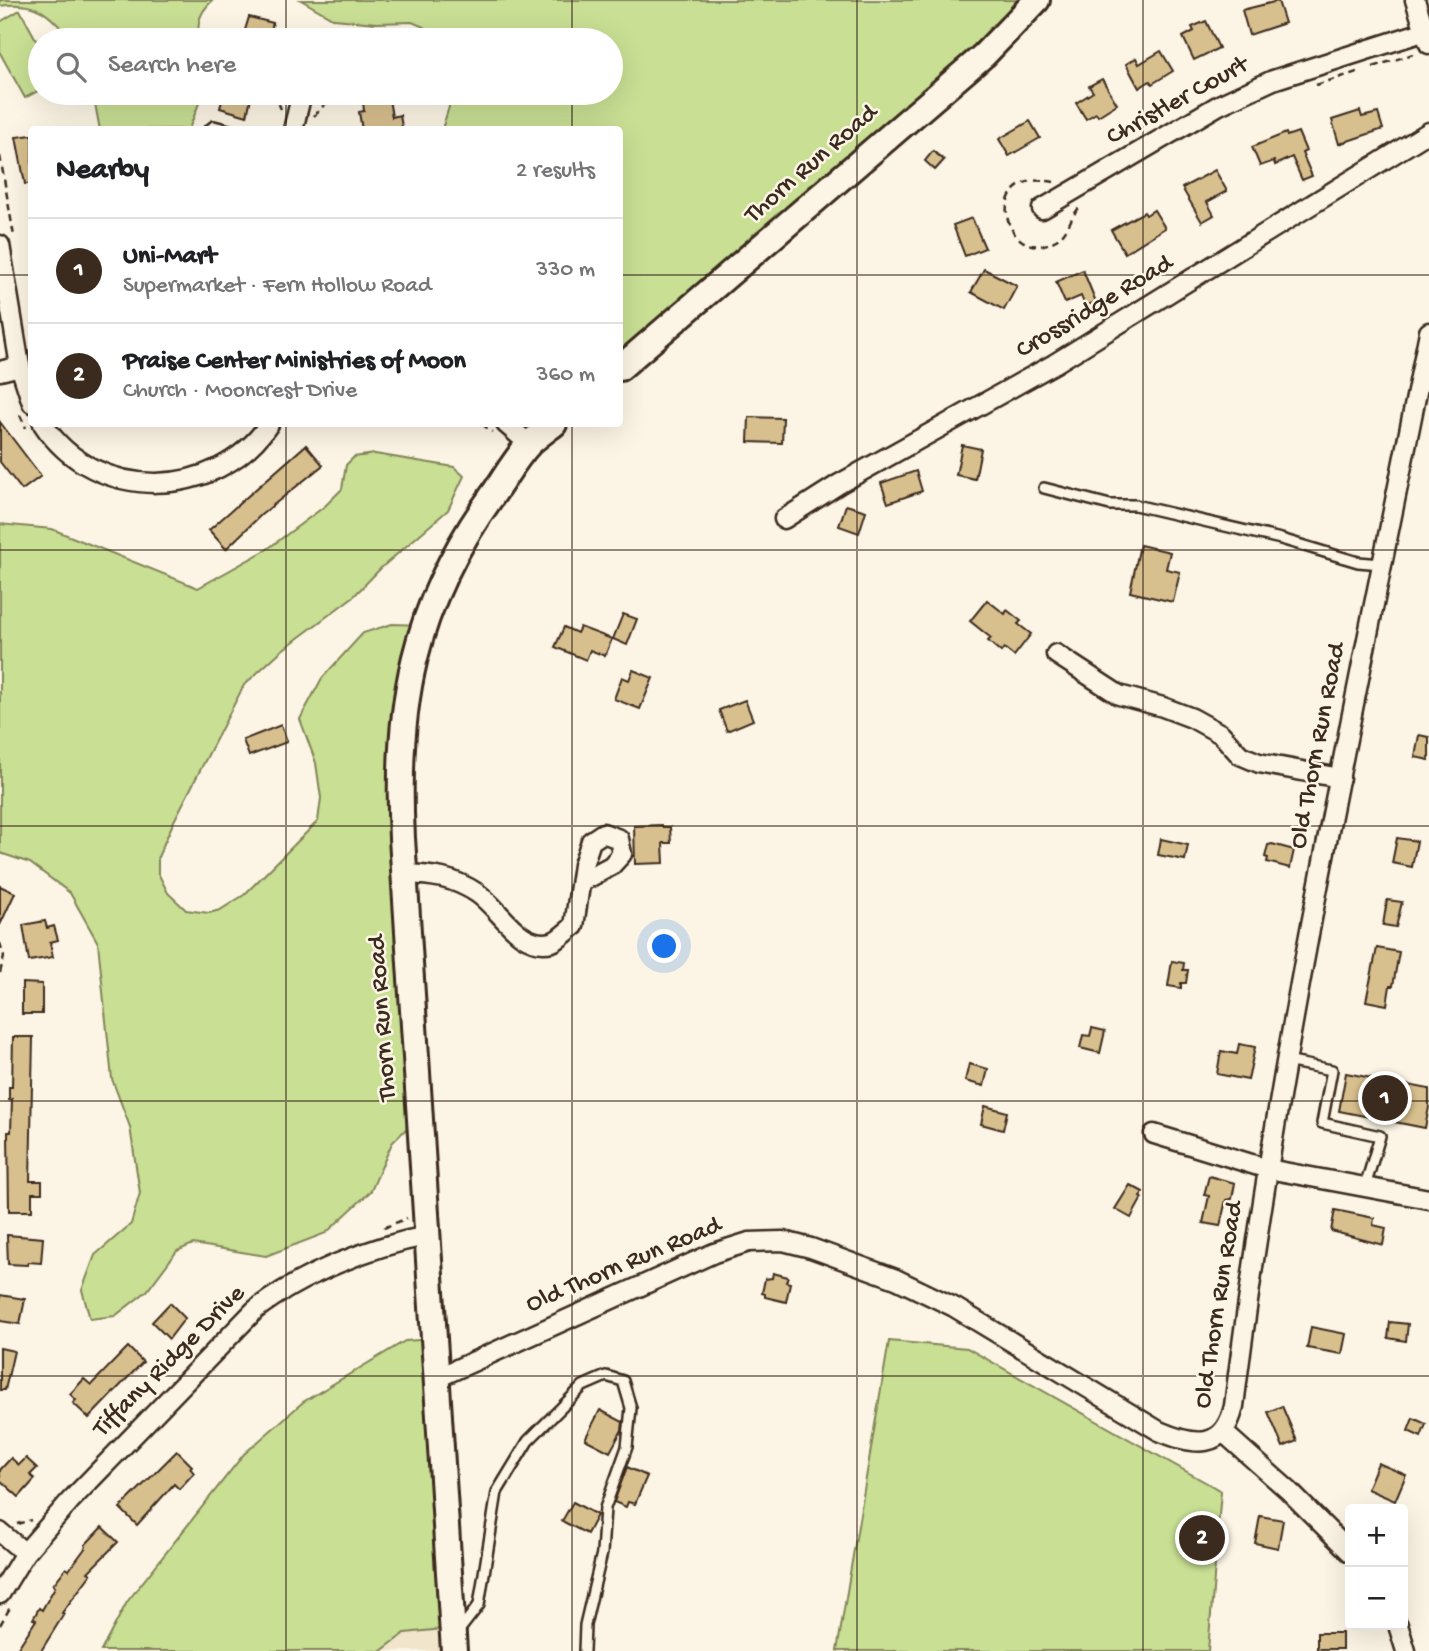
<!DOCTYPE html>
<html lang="en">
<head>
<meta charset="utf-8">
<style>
	body { margin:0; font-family:"Gochi Hand",sans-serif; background:#f6f6f6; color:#202124 }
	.controls { position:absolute; right:21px; bottom:21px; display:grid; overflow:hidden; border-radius:7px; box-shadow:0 7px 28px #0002 }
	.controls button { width:63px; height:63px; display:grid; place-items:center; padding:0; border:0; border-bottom:2px solid #e0e0e0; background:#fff; color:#202124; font:35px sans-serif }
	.you { position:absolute; left:665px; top:947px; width:24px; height:24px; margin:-18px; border:5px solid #fff; border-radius:50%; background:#1a73e8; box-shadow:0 0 0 10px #1a73e833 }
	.badge { display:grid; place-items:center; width:46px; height:46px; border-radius:50%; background:#3b2a1e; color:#fff; font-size:23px; font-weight:700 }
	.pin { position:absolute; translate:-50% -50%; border:4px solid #fff; box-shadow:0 2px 7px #0006 }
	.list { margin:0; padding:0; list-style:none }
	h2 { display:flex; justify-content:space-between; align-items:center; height:91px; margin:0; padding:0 28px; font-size:30px }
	h2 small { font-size:23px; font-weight:400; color:#757577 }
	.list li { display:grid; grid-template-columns:46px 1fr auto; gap:21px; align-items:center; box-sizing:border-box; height:105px; padding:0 28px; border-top:2px solid #e0e0e0 }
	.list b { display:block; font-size:26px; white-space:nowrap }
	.list p { margin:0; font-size:23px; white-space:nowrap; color:#757577 }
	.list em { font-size:23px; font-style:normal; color:#757577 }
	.icon { flex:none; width:38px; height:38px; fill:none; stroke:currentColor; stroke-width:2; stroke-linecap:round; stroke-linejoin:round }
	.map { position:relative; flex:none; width:1429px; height:1651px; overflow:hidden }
	.search { position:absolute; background:#fff; box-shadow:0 7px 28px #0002; left:28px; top:28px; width:595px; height:77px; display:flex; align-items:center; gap:18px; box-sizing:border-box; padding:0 24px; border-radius:38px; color:#757577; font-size:26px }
	.panel { position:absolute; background:#fff; box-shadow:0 7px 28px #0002; left:28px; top:126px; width:595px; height:301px; border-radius:7px }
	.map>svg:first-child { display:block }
	.built { fill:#f1e5cb }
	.green { fill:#c8df94; stroke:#828459; stroke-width:2 }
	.building { fill:#d8bf8e; stroke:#3b2a1e; stroke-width:2 }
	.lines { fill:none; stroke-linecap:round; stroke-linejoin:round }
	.lane-casing { stroke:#3b2a1e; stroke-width:14 }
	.street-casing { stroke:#3b2a1e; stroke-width:23 }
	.secondary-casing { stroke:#3b2a1e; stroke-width:30 }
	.path { stroke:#3b2a1e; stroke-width:2.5; stroke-dasharray:7 5; stroke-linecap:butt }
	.lane { stroke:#fcf5e5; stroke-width:9 }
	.street { stroke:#fcf5e5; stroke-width:18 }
	.secondary { stroke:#fcf5e5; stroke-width:24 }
	.grid { fill:none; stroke:#3b2a1e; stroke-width:2; stroke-opacity:0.55 }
	.labels { text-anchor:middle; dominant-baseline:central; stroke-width:5; stroke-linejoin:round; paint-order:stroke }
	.street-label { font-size:26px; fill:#3b2a1e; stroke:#fcf5e5 }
</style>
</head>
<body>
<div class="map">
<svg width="1429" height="1651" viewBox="0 0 1429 1651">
	<rect width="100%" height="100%" fill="#fcf5e5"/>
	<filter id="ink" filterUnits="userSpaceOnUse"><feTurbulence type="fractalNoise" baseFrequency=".0143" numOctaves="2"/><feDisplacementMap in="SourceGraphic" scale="14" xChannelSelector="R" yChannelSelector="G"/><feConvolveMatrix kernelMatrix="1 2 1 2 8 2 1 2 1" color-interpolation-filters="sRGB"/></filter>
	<g filter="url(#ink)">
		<polygon class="built" points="452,1628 454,1651 381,1651 405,1633"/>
		<g class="green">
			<path d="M0,0H213C199,13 197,22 199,40H71C51,15 37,0 0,6Z"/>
			<polygon points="301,0 1037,0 620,368 620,130 442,129 449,107 448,93 611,93 611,40 433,40 424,27 412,22 376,23 334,19"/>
			<polygon points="20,10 40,47 40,90 25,98 0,53 0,22"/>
			<polygon points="93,93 203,93 189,129 100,130"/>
			<polygon points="375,454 454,467 464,476 448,510 381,568 354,596 281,651 244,685 174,821 158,857 158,873 168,893 186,910 209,913 220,910 244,895 318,821 321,798 316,763 300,719 322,678 363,633 392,624 425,625 409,684 420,1115 392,1143 371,1191 326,1233 266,1256 193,1244 177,1251 147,1291 115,1316 90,1319 82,1290 95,1255 131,1224 140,1193 130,1127 112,1079 98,943 70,893 30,863 0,853 0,524 52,529 198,588 266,550 325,506 342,489 346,465 354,457"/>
			<polygon points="434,1339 452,1628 405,1633 381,1651 101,1651 127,1602 244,1454 303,1402 405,1341"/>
			<polygon points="889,1341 967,1348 1221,1491 1208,1651 837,1651"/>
		</g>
		<g class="building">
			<polygon points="1278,1 1285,23 1249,35 1242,10"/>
			<polygon points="249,17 273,23 268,40 242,40"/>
			<polygon points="1206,21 1219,48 1194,60 1183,37 1194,31 1192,27"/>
			<polygon points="1161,51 1173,71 1152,84 1150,81 1139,88 1126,64 1136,58 1139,64"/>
			<polygon points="1102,79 1117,104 1098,116 1096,113 1086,119 1076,103 1093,92 1089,86"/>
			<polygon points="224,93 252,93 247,116 220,108"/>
			<polygon points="362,93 388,93 392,117 400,115 402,127 394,130 362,130 359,112 364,111"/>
			<polygon points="1360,111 1362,117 1378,113 1383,129 1339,144 1332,120"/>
			<polygon points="1030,121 1040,138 1009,156 999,139"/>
			<polygon points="1298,132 1306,151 1302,153 1312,176 1302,180 1292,157 1275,165 1274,161 1260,166 1252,147 1286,133 1287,136"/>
			<polygon points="32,135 32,184 25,184 16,137"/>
			<polygon points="933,151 944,160 935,170 925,161"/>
			<polygon points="1215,170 1227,191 1207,202 1214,215 1202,222 1182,188"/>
			<polygon points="1154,210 1165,228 1125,253 1111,230 1144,212 1146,215"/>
			<polygon points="972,218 985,248 965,256 953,225"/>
			<polygon points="984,269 1017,286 1004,310 971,292"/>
			<polygon points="1083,270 1096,302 1085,306 1081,296 1065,303 1056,282"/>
			<polygon points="749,417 783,418 782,443 748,442"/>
			<polygon points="0,422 41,476 22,490 0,462"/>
			<polygon points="306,445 323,465 261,515 226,549 209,530"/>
			<polygon points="962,445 981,449 975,479 956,475"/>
			<polygon points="916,471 922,491 888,503 881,483"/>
			<polygon points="846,505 866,511 859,533 839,526"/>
			<polygon points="1140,545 1170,552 1166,569 1180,572 1173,602 1130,592"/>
			<polygon points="987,600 1005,614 1007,610 1021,621 1018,624 1031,634 1014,656 1004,648 1001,652 988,641 991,638 970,621"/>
			<polygon points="623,614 637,619 627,645 613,639"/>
			<polygon points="564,627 577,633 580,627 612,639 605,656 590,650 586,660 555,647"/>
			<polygon points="633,670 653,678 640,709 614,699 622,677 629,680"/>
			<polygon points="745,700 753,720 727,731 719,710"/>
			<polygon points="281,725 287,742 249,756 243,740"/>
			<polygon points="1419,735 1429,737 1429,760 1415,757"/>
			<polygon points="662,825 662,827 670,827 671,843 663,843 664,863 635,864 634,826"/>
			<polygon points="1397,838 1417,841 1412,867 1392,863"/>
			<polygon points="1161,839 1188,845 1185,860 1158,855"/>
			<polygon points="1272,844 1294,850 1290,868 1267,862 1268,858 1265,857 1268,845"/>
			<polygon points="0,886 15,893 0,925"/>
			<polygon points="1387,900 1402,902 1396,927 1383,925"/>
			<polygon points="45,921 47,928 54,926 58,940 50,942 53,957 29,961 23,925"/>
			<polygon points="1377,948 1399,952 1393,986 1390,986 1387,1005 1366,1001"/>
			<polygon points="1172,961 1184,963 1183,970 1188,970 1186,983 1181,983 1181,988 1168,986"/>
			<polygon points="22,983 42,984 42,1014 22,1014"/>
			<polygon points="1092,1028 1105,1031 1100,1053 1080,1048 1083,1035 1090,1036"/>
			<polygon points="13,1037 33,1037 30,1181 42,1181 42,1193 32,1193 32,1211 9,1211 8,1132 11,1132 12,1099 9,1100 9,1087 12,1087"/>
			<polygon points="1239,1044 1255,1047 1248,1080 1217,1074 1221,1051 1237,1054"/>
			<polygon points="969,1064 988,1069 984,1086 965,1081"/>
			<polygon points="1346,1073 1429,1089 1429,1107 1425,1128 1339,1111"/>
			<polygon points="985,1106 1007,1112 1003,1130 981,1124"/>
			<polygon points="1209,1176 1235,1183 1232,1199 1226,1200 1220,1226 1203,1223 1209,1196 1204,1195"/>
			<polygon points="1130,1185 1143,1192 1140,1197 1142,1198 1131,1218 1115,1209"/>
			<polygon points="1335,1210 1374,1218 1373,1225 1386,1228 1383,1245 1331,1231"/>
			<polygon points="7,1235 43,1238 41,1263 28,1262 27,1265 8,1264"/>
			<polygon points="773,1273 788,1277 786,1282 790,1283 786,1302 765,1297 765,1294 762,1293 765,1279 772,1278"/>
			<polygon points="0,1295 25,1299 20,1324 0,1321"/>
			<polygon points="170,1303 185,1318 169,1339 152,1322"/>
			<polygon points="1390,1322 1408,1324 1406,1341 1388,1338"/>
			<polygon points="1311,1327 1346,1334 1342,1354 1307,1348"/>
			<polygon points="128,1347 143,1362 89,1418 73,1403 76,1400 70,1394 84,1379 91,1385"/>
			<polygon points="0,1348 14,1351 5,1390 0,1390"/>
			<polygon points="1282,1406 1297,1441 1283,1447 1268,1412"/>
			<polygon points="600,1410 623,1422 622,1430 610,1452 585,1439"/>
			<polygon points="1413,1418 1426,1424 1421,1437 1408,1431"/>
			<polygon points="177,1451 192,1466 190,1468 194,1473 179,1489 174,1484 137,1525 120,1508"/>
			<polygon points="11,1458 19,1465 26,1458 37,1468 30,1475 35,1479 19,1497 0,1480 0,1470"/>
			<polygon points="1378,1463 1406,1475 1395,1501 1367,1489"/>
			<polygon points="627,1467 647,1476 635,1504 628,1502 626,1507 614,1502"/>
			<polygon points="573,1502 597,1515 587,1534 562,1521"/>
			<polygon points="1260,1516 1283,1520 1278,1548 1255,1543"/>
			<polygon points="102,1527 118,1542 88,1572 91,1574 62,1613 64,1614 41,1651 16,1651 36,1620 33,1619 39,1608 42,1610 55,1587 53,1585 66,1568 69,1570 86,1547 85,1545"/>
			<rect x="1317" y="1633" width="25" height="16"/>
		</g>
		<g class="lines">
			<g class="lane-casing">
				<g id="lane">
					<polyline points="209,130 214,126 229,130"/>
					<polyline points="1044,488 1110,505 1135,505 1281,539 1358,562 1382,564"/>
					<polyline points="1286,1061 1332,1070 1322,1123 1380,1136 1365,1187"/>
					<polyline points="458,1632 479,1605 497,1492 528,1441 583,1386 606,1376 623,1381 631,1408 627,1447 605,1508 602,1553 585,1625 584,1651"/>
				</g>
			</g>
			<g class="street-casing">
				<g id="street">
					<polyline points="1415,0 1429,44"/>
					<polyline points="293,130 302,93"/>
					<polyline points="1042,209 1219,105 1273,80 1429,30"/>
					<polyline points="0,245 20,366 32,403"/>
					<polyline points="0,371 20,366"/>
					<path d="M43,424C95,504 217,501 269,424"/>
					<polyline points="506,424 529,444"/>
					<polyline points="784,519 839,484 1054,364 1429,132"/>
					<polyline points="1056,654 1119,695 1163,707 1192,718 1221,734 1240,755 1259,763 1340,778"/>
					<path d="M404,874C432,875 453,877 477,893C500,908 519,950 552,942C559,940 567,931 574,926L583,865L591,841L603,833L619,839L622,854L611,866L581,882"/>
					<polyline points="1154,1134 1268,1169 1429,1199"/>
					<path d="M437,1378L714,1253L749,1242L783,1241L811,1248L896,1279L954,1307L1159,1431C1194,1446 1224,1451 1234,1406C1279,1045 1358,689 1429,332"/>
					<polyline points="1223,1432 1288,1490 1350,1552"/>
					<polyline points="0,1532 25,1553"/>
					<path d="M0,1594L25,1553L70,1501L255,1310C300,1275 371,1246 427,1236"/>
					<polyline points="1398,1625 1406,1651"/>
				</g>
			</g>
			<g class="secondary-casing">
				<g id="secondary">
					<polyline points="620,368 984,55 1037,0"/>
					<path d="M454,1651L402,838C395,705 413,606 492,496C504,479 515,459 529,444C536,437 546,430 554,424"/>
				</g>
			</g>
			<g class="path">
				<polyline points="1373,67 1413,54"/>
				<polyline points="1316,85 1360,71"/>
				<polyline points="274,93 281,109"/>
				<polyline points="314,116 335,93"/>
				<polyline points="0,156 14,236"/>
				<path d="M1054,182C1047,181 1039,180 1032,181C984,189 1011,267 1056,240C1069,232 1070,216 1081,206"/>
				<polyline points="20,415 26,428"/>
				<polyline points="482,424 492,432"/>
				<polyline points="0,943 4,956 0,973"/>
				<polyline points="384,1228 407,1218"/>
				<polyline points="17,1524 31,1520"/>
				<polyline points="0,1625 11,1606"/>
			</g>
			<use href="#lane" class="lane"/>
			<use href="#street" class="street"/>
			<use href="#secondary" class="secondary"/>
		</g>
	</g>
	<path class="grid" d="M286,0V40M572,0V40M857,0V1651M1143,0V1651M286,93V130M572,93V130M0,275H32M620,275H1429M286,424V1651M572,424V1651M0,550H1429M0,826H1429M0,1101H1429M0,1376H1429"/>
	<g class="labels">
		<g class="street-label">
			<text transform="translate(1178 102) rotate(-29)">Christler Court</text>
			<text transform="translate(812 165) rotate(-41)">Thorn Run Road</text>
			<text transform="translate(1095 308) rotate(-31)">Crossridge Road</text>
			<text transform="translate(1319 746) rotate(-79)">Old Thorn Run Road</text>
			<text transform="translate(384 1018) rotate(-94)">Thorn Run Road</text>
			<text transform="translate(624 1266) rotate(-23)">Old Thorn Run Road</text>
			<text transform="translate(1220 1305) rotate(-81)">Old Thorn Run Road</text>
			<text transform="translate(170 1362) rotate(-45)">Tiffany Ridge Drive</text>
		</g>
	</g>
</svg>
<div class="controls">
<button>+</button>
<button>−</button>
</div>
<div class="you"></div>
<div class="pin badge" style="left:1385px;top:1098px">1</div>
<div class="pin badge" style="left:1202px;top:1538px">2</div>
<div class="search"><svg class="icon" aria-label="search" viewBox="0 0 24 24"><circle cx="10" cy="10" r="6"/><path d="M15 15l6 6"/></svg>Search here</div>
<section class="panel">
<h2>Nearby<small>2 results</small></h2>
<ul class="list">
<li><span class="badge">1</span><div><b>Uni-Mart</b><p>Supermarket · Fern Hollow Road</p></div><em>330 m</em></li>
<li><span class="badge">2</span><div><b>Praise Center Ministries of Moon</b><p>Church · Mooncrest Drive</p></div><em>360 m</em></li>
</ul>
</section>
</div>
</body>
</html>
